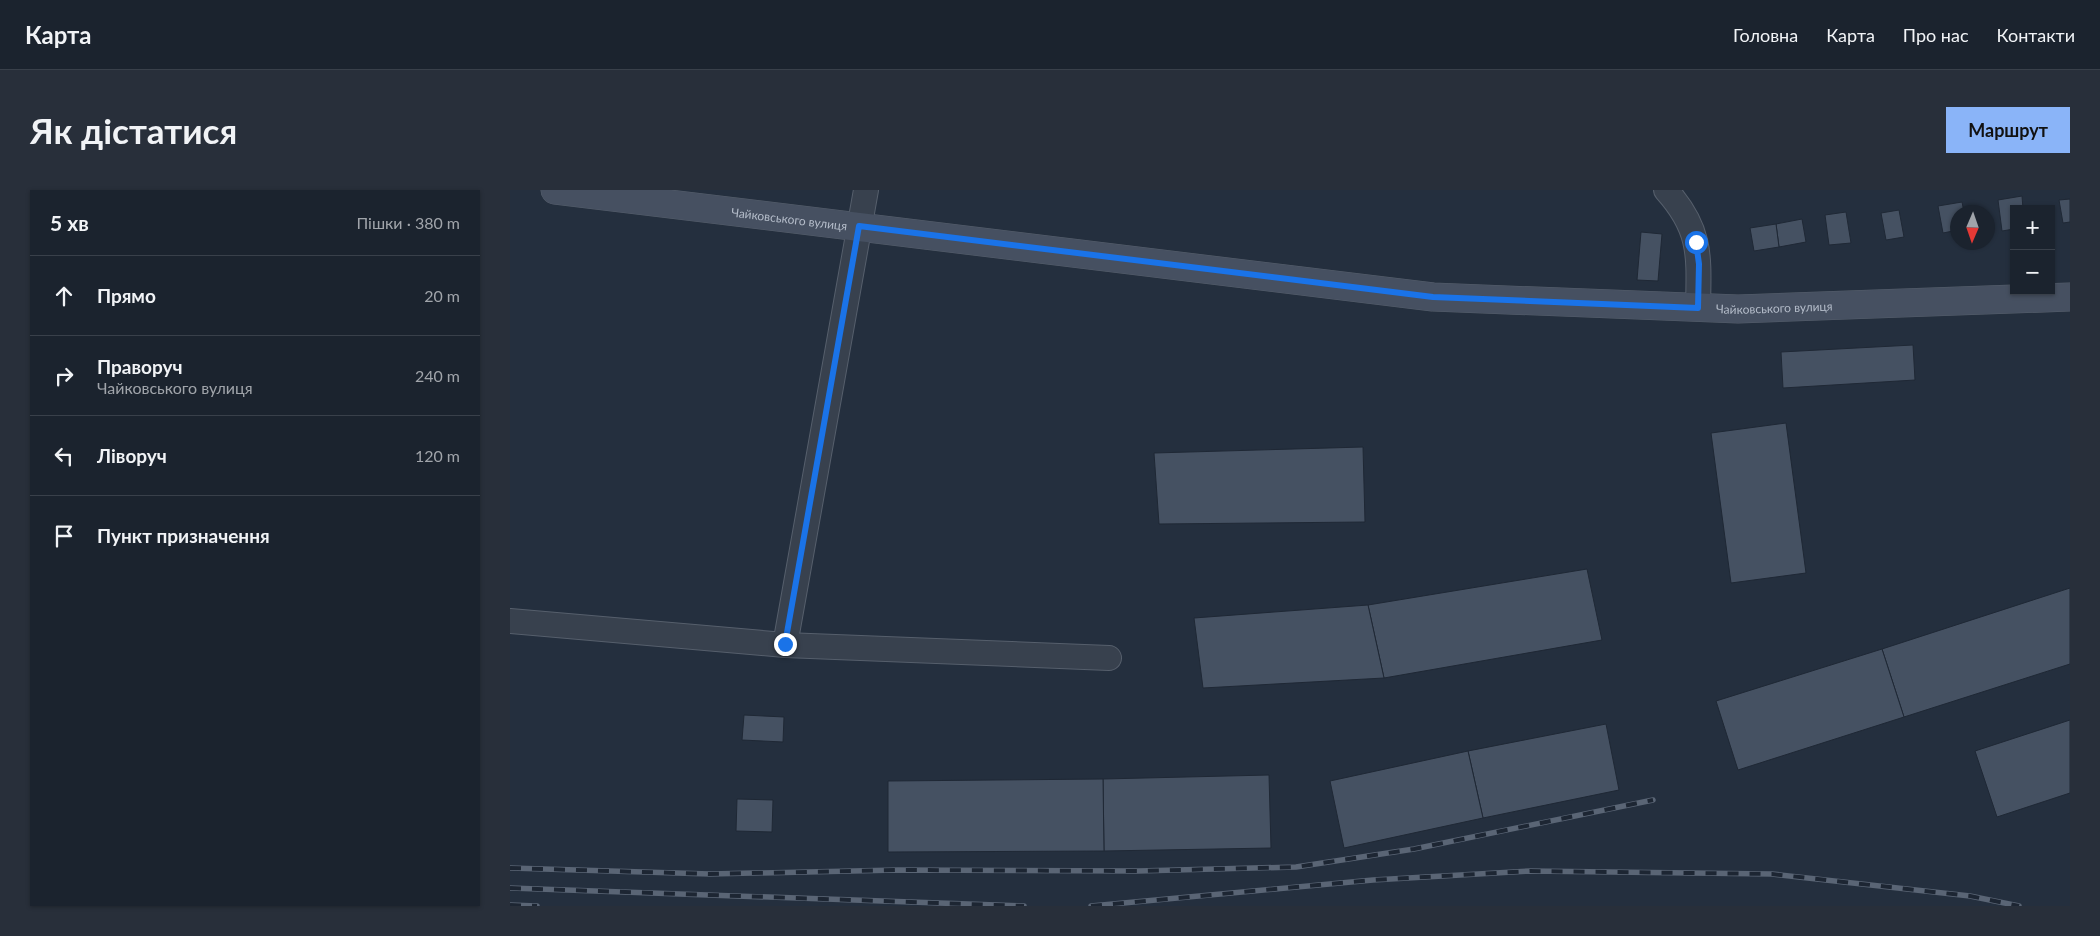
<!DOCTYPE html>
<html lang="uk">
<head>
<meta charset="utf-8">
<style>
	body { margin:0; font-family:Lato,sans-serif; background:#282f3a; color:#f1f3f6 }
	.controls { position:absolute; right:15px; top:15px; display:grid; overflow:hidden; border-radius:0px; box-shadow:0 1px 4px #0004 }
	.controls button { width:45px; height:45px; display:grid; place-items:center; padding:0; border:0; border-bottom:1px solid #39404a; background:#1b232e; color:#f1f3f6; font:25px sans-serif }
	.compass { position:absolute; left:1440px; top:15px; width:45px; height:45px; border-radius:50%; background:#1b232e; box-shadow:0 1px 4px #0004; rotate:182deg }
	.stop { position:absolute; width:15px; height:15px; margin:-11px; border:4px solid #1a73e8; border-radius:50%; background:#fff }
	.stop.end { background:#1a73e8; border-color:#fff; box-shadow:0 1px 5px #0008 }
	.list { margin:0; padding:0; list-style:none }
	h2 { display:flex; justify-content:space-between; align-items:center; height:65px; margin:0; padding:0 20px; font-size:21px }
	h2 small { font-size:16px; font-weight:400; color:#a0a4aa }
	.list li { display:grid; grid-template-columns:32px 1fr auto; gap:15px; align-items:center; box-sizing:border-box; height:80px; padding:0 20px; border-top:1px solid #39404a }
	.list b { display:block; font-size:19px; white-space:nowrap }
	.list p { margin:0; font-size:16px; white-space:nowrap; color:#a0a4aa }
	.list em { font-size:16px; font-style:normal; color:#a0a4aa }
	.icon { flex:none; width:28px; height:28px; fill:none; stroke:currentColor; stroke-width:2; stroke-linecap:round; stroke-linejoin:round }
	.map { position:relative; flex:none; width:1560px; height:716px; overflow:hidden; border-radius:0px }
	header { display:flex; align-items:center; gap:30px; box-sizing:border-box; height:70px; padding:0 25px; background:#1b232e; border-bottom:1px solid #39404a }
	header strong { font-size:24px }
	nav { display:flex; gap:28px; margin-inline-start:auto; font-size:18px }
	.intro { display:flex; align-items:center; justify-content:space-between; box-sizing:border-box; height:120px; padding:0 30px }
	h1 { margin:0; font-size:35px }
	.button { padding:12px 22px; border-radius:0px; background:#8ab4f8; color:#111; font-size:18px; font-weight:700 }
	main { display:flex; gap:30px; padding:0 30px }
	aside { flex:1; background:#1b232e; border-radius:0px; box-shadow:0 1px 4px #0004 }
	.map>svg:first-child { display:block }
	.building { fill:#455162; stroke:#1f2835 }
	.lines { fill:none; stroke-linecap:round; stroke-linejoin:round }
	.street-casing { stroke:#565f6c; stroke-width:26 }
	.secondary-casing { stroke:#565f6c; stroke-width:29 }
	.street { stroke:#38414e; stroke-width:24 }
	.secondary { stroke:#465061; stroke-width:28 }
	.rail-casing { stroke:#5a6575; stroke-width:5.5 }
	.rail { stroke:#1d2633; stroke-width:4; stroke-dasharray:11; stroke-linecap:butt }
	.route { stroke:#1a73e8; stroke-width:6 }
	.labels { text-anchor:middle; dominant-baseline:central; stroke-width:4.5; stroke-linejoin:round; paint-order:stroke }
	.street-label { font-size:12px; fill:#b4bcc9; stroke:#1d2633 }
</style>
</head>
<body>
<header>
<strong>Карта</strong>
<nav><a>Головна</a><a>Карта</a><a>Про нас</a><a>Контакти</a></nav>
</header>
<div class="intro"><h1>Як дістатися</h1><a class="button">Маршрут</a></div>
<main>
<aside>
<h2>5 хв<small>Пішки · 380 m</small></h2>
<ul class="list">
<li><svg class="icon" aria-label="ahead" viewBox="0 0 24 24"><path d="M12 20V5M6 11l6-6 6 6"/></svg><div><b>Прямо</b></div><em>20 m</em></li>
<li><svg class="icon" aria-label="right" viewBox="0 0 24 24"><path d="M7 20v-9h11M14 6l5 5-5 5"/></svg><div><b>Праворуч</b><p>Чайковського вулиця</p></div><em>240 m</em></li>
<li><svg class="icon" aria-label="left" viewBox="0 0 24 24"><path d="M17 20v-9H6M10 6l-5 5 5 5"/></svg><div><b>Ліворуч</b></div><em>120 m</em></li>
<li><svg class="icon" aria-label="arrive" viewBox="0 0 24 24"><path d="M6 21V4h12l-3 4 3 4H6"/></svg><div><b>Пункт призначення</b></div></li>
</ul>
</aside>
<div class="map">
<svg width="1560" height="716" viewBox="0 0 1560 716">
	<rect width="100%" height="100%" fill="#242f3e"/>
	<g class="building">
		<polygon points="1512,6 1513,19 1504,19 1504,39 1492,41 1488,10"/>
		<polygon points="1560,9 1560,32 1553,33 1549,10"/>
		<polygon points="1452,12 1454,22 1448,22 1448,40 1433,43 1428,16"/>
		<polygon points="1389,20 1394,47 1376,50 1371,23"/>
		<polygon points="1336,22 1341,53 1319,55 1315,25"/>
		<polygon points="1292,29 1296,52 1269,57 1266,34"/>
		<polygon points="1266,34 1269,57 1244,61 1240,38"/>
		<polygon points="1131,42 1152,44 1148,91 1127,90"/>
		<polygon points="1403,155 1405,190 1273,198 1271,162"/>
		<polygon points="1276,233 1296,383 1221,393 1201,243"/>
		<polygon points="853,257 855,332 649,334 644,263"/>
		<polygon points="1077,379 1092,450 874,488 858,415"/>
		<polygon points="1560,398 1560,474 1394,527 1372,459"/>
		<polygon points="858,415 874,488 693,498 684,428"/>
		<polygon points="1372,459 1394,527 1228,580 1206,511"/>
		<polygon points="234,525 274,527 273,552 232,550"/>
		<polygon points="1560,530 1560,603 1487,627 1465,561"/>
		<polygon points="1096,534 1109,600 973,628 958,561"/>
		<polygon points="958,561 973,628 834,658 820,591"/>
		<polygon points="759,585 761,658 594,661 593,589"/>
		<polygon points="593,589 594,661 378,662 378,591"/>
		<polygon points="227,609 263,610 262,642 226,641"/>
	</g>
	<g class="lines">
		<g class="street-casing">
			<g id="street">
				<path d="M1156,0C1192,40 1189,66 1188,118"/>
				<polyline points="0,431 275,455 599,468"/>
				<polyline points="275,455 356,0"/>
			</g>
		</g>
		<g class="secondary-casing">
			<g id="secondary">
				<path id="s1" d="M45,0L923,107L1228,119L1560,107"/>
			</g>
		</g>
		<use href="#street" class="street"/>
		<use href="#secondary" class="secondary"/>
		<g class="rail-casing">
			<g id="rail">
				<polyline points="0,678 200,684 388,680 628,681 786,677 904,659 1143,610"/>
				<polyline points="0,698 514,716"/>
				<polyline points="0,715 27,716"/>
				<polyline points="581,716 863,690 1020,681 1262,684 1460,706 1509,716"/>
			</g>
		</g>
		<use href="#rail" class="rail"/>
	</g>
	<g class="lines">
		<polyline class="route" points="275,454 349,36 923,107 1188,118 1189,74 1186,52"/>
	</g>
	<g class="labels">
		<g class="street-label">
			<text stroke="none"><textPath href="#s1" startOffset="236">Чайковського вулиця</textPath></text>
			<text stroke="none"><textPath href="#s1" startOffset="1226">Чайковського вулиця</textPath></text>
		</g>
	</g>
</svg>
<div class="controls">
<button>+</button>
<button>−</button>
</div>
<svg class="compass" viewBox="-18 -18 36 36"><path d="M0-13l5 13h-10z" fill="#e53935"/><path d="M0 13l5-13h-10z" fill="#a0a4aa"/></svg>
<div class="stop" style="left:1186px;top:52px"></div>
<div class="stop end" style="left:275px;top:454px"></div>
</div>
</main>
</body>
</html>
